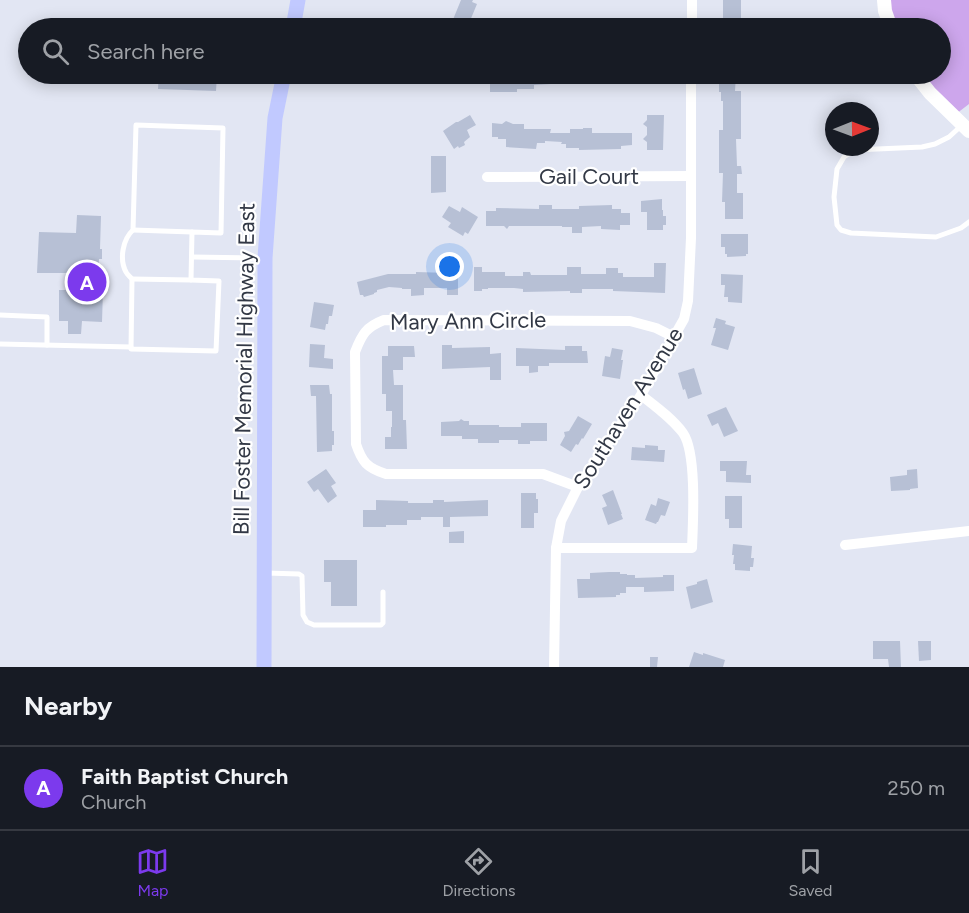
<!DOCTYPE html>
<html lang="en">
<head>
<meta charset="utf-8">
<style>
	body { margin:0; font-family:Figtree,sans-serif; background:#242831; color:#f1f3f6 }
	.compass { position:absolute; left:825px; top:102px; width:54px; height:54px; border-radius:50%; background:#171b24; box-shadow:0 3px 15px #0003; rotate:89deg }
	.you { position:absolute; left:450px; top:267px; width:21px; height:21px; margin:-15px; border:4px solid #fff; border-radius:50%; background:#1a73e8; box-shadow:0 0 0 9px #1a73e833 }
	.badge { display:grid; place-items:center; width:39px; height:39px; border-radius:50%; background:#7c3aed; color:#fff; font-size:20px; font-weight:700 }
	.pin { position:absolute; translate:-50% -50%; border:3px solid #fff; box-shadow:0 2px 6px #0006 }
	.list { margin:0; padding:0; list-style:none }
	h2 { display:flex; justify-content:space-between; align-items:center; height:78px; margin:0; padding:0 24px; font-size:26px }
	h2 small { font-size:20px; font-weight:400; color:#9ea1a6 }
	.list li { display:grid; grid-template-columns:39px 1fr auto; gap:18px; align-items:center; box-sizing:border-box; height:84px; padding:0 24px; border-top:2px solid #363941 }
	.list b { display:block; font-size:22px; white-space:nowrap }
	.list p { margin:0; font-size:20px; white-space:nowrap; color:#9ea1a6 }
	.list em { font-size:20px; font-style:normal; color:#9ea1a6 }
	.icon { flex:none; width:33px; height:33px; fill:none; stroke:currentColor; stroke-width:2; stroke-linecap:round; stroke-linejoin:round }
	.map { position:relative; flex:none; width:969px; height:667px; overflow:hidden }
	.search { position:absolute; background:#171b24; box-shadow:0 3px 15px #0003; left:18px; right:18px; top:18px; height:66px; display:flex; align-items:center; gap:15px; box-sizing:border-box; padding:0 21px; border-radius:33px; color:#9ea1a6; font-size:22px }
	.sheet { height:162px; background:#171b24 }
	nav { display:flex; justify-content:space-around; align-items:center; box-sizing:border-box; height:84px; border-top:2px solid #363941; background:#171b24; font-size:16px; color:#9ea1a6 }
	nav a { display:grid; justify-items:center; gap:3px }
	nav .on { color:#7c3aed }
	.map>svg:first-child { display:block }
	.green { fill:#cda6ec }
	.building { fill:#b7c0d5 }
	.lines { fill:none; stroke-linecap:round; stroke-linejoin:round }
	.service { stroke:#fff; stroke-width:5 }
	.minor { stroke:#fff; stroke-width:10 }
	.tertiary { stroke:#fff; stroke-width:14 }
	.secondary { stroke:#c1c9ff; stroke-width:15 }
	.labels { text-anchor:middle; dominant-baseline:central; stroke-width:4.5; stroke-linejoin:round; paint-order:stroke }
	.street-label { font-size:22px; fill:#323845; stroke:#fff }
</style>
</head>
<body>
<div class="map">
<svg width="969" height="667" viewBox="0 0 969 667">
	<rect width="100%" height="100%" fill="#e2e6f3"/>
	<polygon class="green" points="888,0 969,0 969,104 956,114 932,86 923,74 940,74 940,28 894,28"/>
	<g class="building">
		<polygon points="461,0 473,0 472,2 477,4 467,28 452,22"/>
		<polygon points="723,0 741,0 741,19 737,19 738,22 723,22"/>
		<polygon points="159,74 217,74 216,91 158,89"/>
		<polygon points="505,74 585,74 585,81 551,81 551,84 534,85 534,89 517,89 517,92 490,92 490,75"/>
		<polygon points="719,74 736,74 735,91 741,91 741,139 736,139 737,166 741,166 742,174 737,174 737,193 743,193 743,219 725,219 725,202 722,202 723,173 719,173 719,130 723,130 723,101 721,101 721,92 719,92"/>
		<polygon points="470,115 476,125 467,130 470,137 464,142 465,145 459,148 458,146 454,149 443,131 456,122 458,122"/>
		<polygon points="647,115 664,115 663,150 647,150 647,142 643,139 647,135 647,127 643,124 647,120"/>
		<polygon points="506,121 513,124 524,124 524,129 551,129 550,133 570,133 570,129 583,129 583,128 592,128 592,133 632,133 632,145 621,146 621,149 579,150 579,148 566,148 566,144 561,144 562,142 545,141 545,143 537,143 536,149 506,147 506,139 498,139 498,137 492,137 492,123 502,124"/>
		<polygon points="431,156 446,156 446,192 431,193"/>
		<polygon points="662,199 662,210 663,210 663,216 666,216 666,225 663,225 663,230 647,230 647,212 641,212 641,201"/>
		<polygon points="539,205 552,205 552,209 579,209 579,206 612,205 612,209 621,209 621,213 630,213 630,225 620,225 620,230 601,229 601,226 582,227 582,233 572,233 572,227 562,227 562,226 509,226 507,229 504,226 486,226 486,211 496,211 496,208 539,209"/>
		<polygon points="449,206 460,212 462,207 478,217 468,234 465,232 463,236 448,227 451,223 442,217"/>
		<polygon points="77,215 101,216 100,249 102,249 102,259 99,259 98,290 103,290 102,322 82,321 81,334 68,334 68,321 59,321 59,290 76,290 76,273 37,273 39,232 76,233"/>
		<polygon points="721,234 748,234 748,254 746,254 746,256 727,257 727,254 725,254 725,247 721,247"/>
		<polygon points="654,263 666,263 665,293 613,291 613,289 582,289 582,293 570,293 570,291 523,292 523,289 514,288 488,288 488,289 482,289 482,291 474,291 474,267 482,267 482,272 505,272 505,276 523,276 523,272 530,272 531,275 567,275 567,267 581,267 581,274 606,274 606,268 618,268 618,273 623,273 623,277 654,277"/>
		<polygon points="450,267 458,267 458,295 447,295 447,288 424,288 424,295 411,296 411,289 402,289 402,288 389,287 377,290 377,292 374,293 374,294 364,297 363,295 360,295 357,282 388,274 416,274 416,272 450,273"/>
		<polygon points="721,274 743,275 742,303 728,302 728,297 724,297 725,285 721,285"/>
		<polygon points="314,302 334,305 332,316 329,316 328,324 326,324 325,330 310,327"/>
		<polygon points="716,318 726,321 725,324 735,327 728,350 711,345 716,328 713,328"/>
		<polygon points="310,344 325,345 324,358 333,359 333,369 309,367"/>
		<polygon points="442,345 452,345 452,348 490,347 490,354 501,353 501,380 490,380 490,367 442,369"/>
		<polygon points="388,346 414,346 415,357 403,357 403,370 393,370 394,385 403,385 403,420 406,420 407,449 385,449 385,437 391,437 391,427 392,427 392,411 386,411 386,394 382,394 382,356 388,356"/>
		<polygon points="565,346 582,346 582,351 587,351 588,363 549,363 549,366 538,366 538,372 529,373 529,366 516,366 516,348 565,350"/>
		<polygon points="612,348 623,350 621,360 623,360 620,379 602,376 605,356 610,357"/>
		<polygon points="694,368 702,394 688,399 685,389 683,390 678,373"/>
		<polygon points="310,385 329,385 330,394 332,394 332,431 334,431 334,445 332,445 332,451 317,452 316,396 311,396"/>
		<polygon points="726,407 738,431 724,437 718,423 712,426 707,415"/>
		<polygon points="578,416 592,424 583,439 582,438 578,445 576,444 571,452 560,445 565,436 564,432 569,431"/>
		<polygon points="461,419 464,421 469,421 469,425 499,425 499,427 521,427 521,423 547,423 547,441 530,441 530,444 518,444 518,440 499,440 499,443 478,443 478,439 462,439 462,436 441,436 441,422 459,421"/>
		<polygon points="645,445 658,446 658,450 665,450 664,462 631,460 632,447 645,448"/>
		<polygon points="720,461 747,461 746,475 751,475 751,483 726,482 726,471 720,471"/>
		<polygon points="326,469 336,483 331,486 337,496 328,503 318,489 314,492 307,482"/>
		<polygon points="917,469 918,488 910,489 910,490 891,491 890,477 907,475 907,470"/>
		<polygon points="613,490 622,514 621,514 623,519 608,525 602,508 607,506 602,495"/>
		<polygon points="521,493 536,493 536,499 538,499 538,513 534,513 534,528 521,528"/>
		<polygon points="725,496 742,496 742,528 729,528 729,519 725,519"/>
		<polygon points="658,498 670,502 665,516 661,515 658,522 657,522 656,524 645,520 651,504 656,506"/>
		<polygon points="376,500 408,501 408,503 433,503 433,500 444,500 444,502 488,500 488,516 450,517 450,527 443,527 443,517 421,517 421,520 407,520 407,525 386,525 386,527 363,527 363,510 376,510"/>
		<polygon points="464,531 464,543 449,543 449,532"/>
		<polygon points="733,544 752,546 751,558 754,558 753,567 750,567 750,571 735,570 735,564 733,564 734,555 732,555"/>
		<polygon points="324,560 357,560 357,606 331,606 331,582 324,582"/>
		<polygon points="609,572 620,572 620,574 627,574 627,575 635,575 635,578 663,577 663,575 674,575 674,591 644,592 644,587 626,587 626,593 620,593 620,595 616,595 616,597 578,598 577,579 590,579 590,573"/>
		<polygon points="707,579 713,602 691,609 686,587 697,584 697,582"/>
		<polygon points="873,641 900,641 901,667 889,667 888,659 873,659"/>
		<polygon points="918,641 931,641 931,660 919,661"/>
		<polygon points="694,652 703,655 703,653 725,660 723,667 689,667"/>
		<polygon points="650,657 658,657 657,667 650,667"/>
	</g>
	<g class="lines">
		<g class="service">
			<path d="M136,125L223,128L221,233L192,232L191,280L219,281L216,351L131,349L132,279C131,278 126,273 126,272C119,259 123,239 133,230Z"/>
			<polyline points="961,126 949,137 935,144 922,147 855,150 844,157 837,169 834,197 837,225 841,230 851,233 936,237 961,228 969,222"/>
			<polyline points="133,230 192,232"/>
			<polyline points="192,257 262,258"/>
			<polyline points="132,279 191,280"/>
			<polyline points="0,315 47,317 47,345"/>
			<polyline points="0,344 131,347"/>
			<polyline points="266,573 299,574 302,576 303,615 307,622 314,625 381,625 383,623 383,592"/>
		</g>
		<g class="minor">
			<polyline points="692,0 692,28"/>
			<polyline points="487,177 691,176"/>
			<path d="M578,487L543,474H386C367,468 362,462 356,444L355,352C362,334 366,327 384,320L630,321L656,328L674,337"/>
			<polyline points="845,545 969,531"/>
			<path d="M556,548H692C693,522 697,453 683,433C672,418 655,406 641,395"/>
			<polyline points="554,667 556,548 561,521 578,487 641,395 684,319 688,301 691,238 691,74"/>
		</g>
		<g class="tertiary">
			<polyline points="884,0 885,11 891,28"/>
			<polyline points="915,74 930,93 969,131"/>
		</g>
		<g class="secondary">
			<polyline points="293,28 298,0"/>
			<polyline points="264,667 265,258 275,118 284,74"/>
		</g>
	</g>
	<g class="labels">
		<g class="street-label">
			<text x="589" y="176">Gail Court</text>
			<text transform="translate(468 321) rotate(-1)">Mary Ann Circle</text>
			<text transform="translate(244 369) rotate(-89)">Bill Foster Memorial Highway East</text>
			<text transform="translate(628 408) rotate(-58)">Southaven Avenue</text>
		</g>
	</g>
</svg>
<svg class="compass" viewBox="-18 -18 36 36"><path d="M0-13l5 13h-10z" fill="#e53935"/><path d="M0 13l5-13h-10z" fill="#9ea1a6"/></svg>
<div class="you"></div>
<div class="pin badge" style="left:87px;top:282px">A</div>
<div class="search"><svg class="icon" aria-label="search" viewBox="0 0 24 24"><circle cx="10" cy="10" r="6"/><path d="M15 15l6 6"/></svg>Search here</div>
</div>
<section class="sheet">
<h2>Nearby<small></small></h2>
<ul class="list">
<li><span class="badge">A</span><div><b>Faith Baptist Church</b><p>Church</p></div><em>250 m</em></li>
</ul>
</section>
<nav>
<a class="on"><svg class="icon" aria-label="map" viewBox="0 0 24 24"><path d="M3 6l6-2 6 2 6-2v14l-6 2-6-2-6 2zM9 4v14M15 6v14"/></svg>Map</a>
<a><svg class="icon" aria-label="directions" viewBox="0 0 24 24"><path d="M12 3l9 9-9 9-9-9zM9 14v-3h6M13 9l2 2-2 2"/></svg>Directions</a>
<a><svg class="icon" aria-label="saved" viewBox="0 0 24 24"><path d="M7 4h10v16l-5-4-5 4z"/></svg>Saved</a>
</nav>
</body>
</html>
